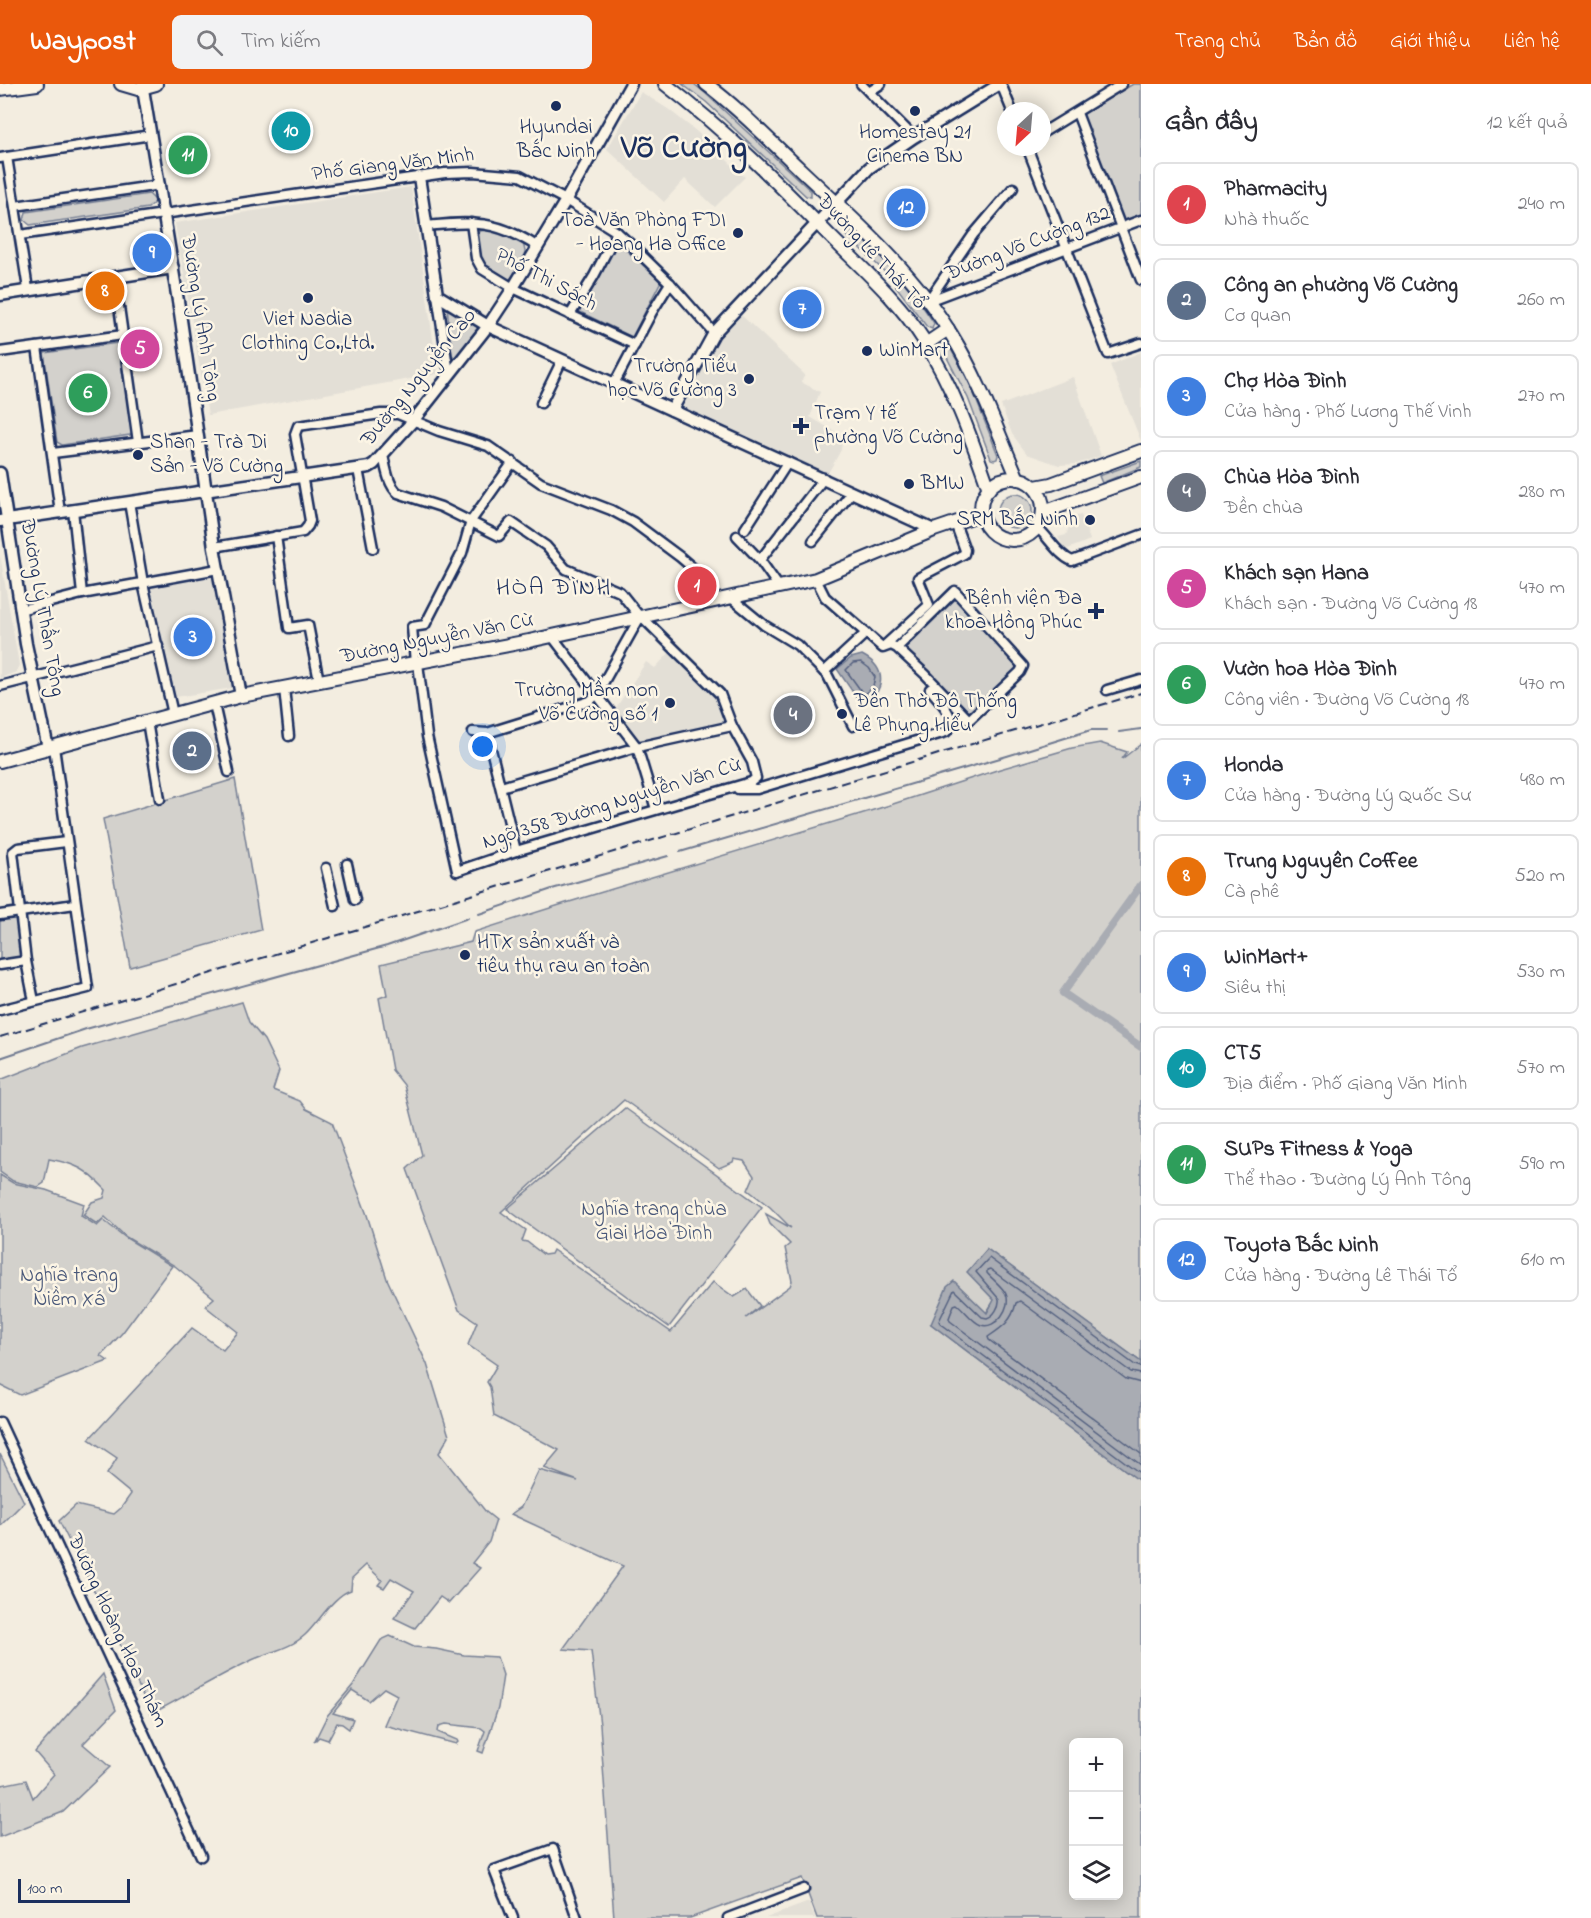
<!DOCTYPE html>
<html lang="vi">
<head>
<meta charset="utf-8">
<style>
	body { margin:0; font-family:"Indie Flower",sans-serif; background:#f2f2f3; color:#2b2b33 }
	.controls { position:absolute; right:18px; bottom:18px; display:grid; overflow:hidden; border-radius:9px; box-shadow:0 3px 15px #0003 }
	.controls button { width:54px; height:54px; display:grid; place-items:center; padding:0; border:0; border-bottom:2px solid #e1e1e2; background:#fff; color:#2b2b33; font:30px sans-serif }
	.compass { position:absolute; left:997px; top:18px; width:54px; height:54px; border-radius:50%; background:#fff; box-shadow:0 3px 15px #0003; rotate:206deg }
	.scale { position:absolute; left:18px; bottom:15px; width:112px; box-sizing:border-box; padding-left:6px; border:3px solid #1b2f5e; border-top:0; font-size:16px; line-height:21px; white-space:nowrap; color:#1b2f5e; -webkit-text-stroke:4px #fcf5e5; paint-order:stroke }
	.you { position:absolute; left:483px; top:663px; width:21px; height:21px; margin:-15px; border:4px solid #fff; border-radius:50%; background:#1a73e8; box-shadow:0 0 0 9px #1a73e833 }
	.badge { display:grid; place-items:center; width:39px; height:39px; border-radius:50%; background:#ea580c; color:#fff; font-size:20px; font-weight:700 }
	.pin { position:absolute; translate:-50% -50%; border:3px solid #fff; box-shadow:0 2px 6px #0006 }
	.list { margin:0; padding:0; list-style:none }
	h2 { display:flex; justify-content:space-between; align-items:center; height:78px; margin:0; padding:0 24px; font-size:26px }
	h2 small { font-size:20px; font-weight:400; color:#7c7c81 }
	.list li { display:grid; grid-template-columns:39px 1fr auto; gap:18px; align-items:center; box-sizing:border-box; height:84px; margin:0 12px 12px; padding:0 12px; border:2px solid #e1e1e2; border-radius:9px }
	.list b { display:block; font-size:22px; white-space:nowrap }
	.list p { margin:0; font-size:20px; white-space:nowrap; color:#7c7c81 }
	.list em { font-size:20px; font-style:normal; color:#7c7c81 }
	.icon { flex:none; width:33px; height:33px; fill:none; stroke:currentColor; stroke-width:2; stroke-linecap:round; stroke-linejoin:round }
	.map { position:relative; flex:none; width:1141px; height:1834px; overflow:hidden }
	header { display:flex; align-items:center; gap:36px; box-sizing:border-box; height:84px; padding:0 30px; background:#ea580c; color:#fff }
	header strong { font-size:28px }
	nav { display:flex; gap:33px; margin-inline-start:auto; font-size:21px }
	.search { width:420px; height:54px; background:#f2f2f3; display:flex; align-items:center; gap:15px; box-sizing:border-box; padding:0 21px; border-radius:9px; color:#7c7c81; font-size:22px }
	main { display:flex }
	aside { flex:1; background:#fff }
	.map>svg:first-child { display:block }
	.built { fill:#e3dfd6 }
	.green { fill:#d3d1cc; stroke:#778095; stroke-width:1.5; fill-rule:evenodd }
	.water { fill:#a9acb3; stroke:#707a91; stroke-width:1.5 }
	.lines { fill:none; stroke-linecap:round; stroke-linejoin:round }
	.shore { stroke:#546180; stroke-width:1.5 }
	.stream { stroke:#707a91; stroke-width:2 }
	.canal { stroke:#a9acb3; stroke-width:8 }
	.street-casing { stroke:#1b2f5e; stroke-width:13 }
	.secondary-casing { stroke:#1b2f5e; stroke-width:15 }
	.primary-casing { stroke:#1b2f5e; stroke-width:16 }
	.street { stroke:#fcf5e5; stroke-width:8 }
	.secondary { stroke:#fcf5e5; stroke-width:10 }
	.primary { stroke:#fcf5e5; stroke-width:12 }
	.rail { stroke:#1b2f5e; stroke-width:2; stroke-dasharray:9 4.5; stroke-linecap:butt }
	.poi-dot { fill:#1b2f5e; stroke:#fcf5e5; stroke-width:2 }
	.labels { text-anchor:middle; dominant-baseline:central; stroke-width:5; stroke-linejoin:round; paint-order:stroke }
	.poi-label { font-size:21px; fill:#1b2f5e; stroke:#fcf5e5; text-anchor:start }
	.street-label { font-size:21px; fill:#1b2f5e; stroke:#fcf5e5 }
	.park-label { font-size:21px; fill:#49587a; stroke:#fcf5e5 }
	.quarter-label { font-size:24px; letter-spacing:1.5px; fill:#1b2f5e; stroke:#fcf5e5 }
	.town-label { font-size:33px; font-weight:bold; fill:#1b2f5e; stroke:#fcf5e5 }
</style>
</head>
<body>
<header>
<strong>Waypost</strong>
<div class="search"><svg class="icon" aria-label="search" viewBox="0 0 24 24"><circle cx="10" cy="10" r="6"/><path d="M15 15l6 6"/></svg>Tìm kiếm</div>
<nav><a>Trang chủ</a><a>Bản đồ</a><a>Giới thiệu</a><a>Liên hệ</a></nav>
</header>
<main>
<div class="map">
<svg width="1141" height="1834" viewBox="0 0 1141 1834">
	<rect width="100%" height="100%" fill="#f3ede0"/>
	<filter id="ink" filterUnits="userSpaceOnUse"><feTurbulence type="fractalNoise" baseFrequency=".0167" numOctaves="2"/><feDisplacementMap in="SourceGraphic" scale="12" xChannelSelector="R" yChannelSelector="G"/><feConvolveMatrix kernelMatrix="1 2 1 2 8 2 1 2 1" color-interpolation-filters="sRGB"/></filter>
	<g filter="url(#ink)">
		<g class="built">
			<polygon points="641,8 668,25 696,47 745,93 715,123 685,95 664,118 607,65"/>
			<polygon points="411,103 438,290 208,331 175,139"/>
			<polygon points="740,230 805,291 801,298 820,308 810,333 839,350 842,357 841,366 827,391 685,325 682,316 719,254"/>
			<polygon points="1141,268 1141,357 1110,281"/>
			<polygon points="1073,293 1101,372 1077,380 1059,381 1027,370 1012,350 1001,321"/>
			<polygon points="1081,431 1090,456 1068,465 1064,463 1058,453 1066,451 1073,433"/>
			<polygon points="0,471 19,581 16,588 0,594"/>
			<polygon points="213,493 233,604 176,613 151,503"/>
			<polygon points="673,565 718,611 728,641 638,660 614,627 646,578 655,584"/>
			<polygon points="809,1818 815,1834 766,1834"/>
		</g>
		<g class="green">
			<polygon points="682,0 694,0 705,9 811,107 811,113 806,112 706,18"/>
			<polygon points="1133,0 1141,0 1141,130 1122,137 1082,31"/>
			<polygon points="149,110 156,117 148,124 30,141 24,136 26,128"/>
			<path d="M846,143C879,165 912,206 934,239L932,245L927,243L886,189L846,151L844,147Z"/>
			<path d="M486,146L511,151L523,158L526,172L509,197C502,193 494,189 488,184C479,176 474,157 480,147Z"/>
			<polygon points="617,158 661,197 632,253 578,227"/>
			<polygon points="447,222 481,243 456,274 452,271"/>
			<polygon points="943,258 948,260 970,300 998,371 997,375 994,376 991,375 968,314 941,262"/>
			<polygon points="118,259 132,349 130,351 62,361 57,358 44,269"/>
			<polygon points="1141,377 1141,383 1102,399 1099,392"/>
			<circle cx="1015" cy="427" r="17"/>
			<polygon points="955,511 1020,585 968,632 902,564"/>
			<path d="M1100,659L1127,668L1122,675L1141,660V1278L987,1165L994,1217L986,1229L931,1240L1141,1398V1834H817L802,1794L690,1834H614L600,1641L591,1567L563,1565L623,1482L511,1430L521,1423L539,1386L578,1397L544,1384L559,1366L494,1332L490,1303L487,1298L497,1281L468,1261L477,1238L459,1226L407,1085L422,1071L404,1001L392,986L379,914L387,911L381,880L471,858L474,848L566,819L890,721L1000,685L1072,664ZM624,1016L719,1084L733,1078L734,1075L744,1077L754,1092L748,1106L770,1123L791,1144L766,1130L770,1140L790,1160L785,1164L792,1197L790,1202L746,1234L760,1222L747,1205L734,1213L713,1198L671,1248L553,1166L551,1170L544,1171L527,1158L522,1157L526,1146L501,1128ZM1074,1658H1118V1812H1074Z"/>
			<polygon points="235,695 261,846 130,883 103,735"/>
			<polygon points="17,833 22,875 0,878 0,835"/>
			<path d="M242,918L249,938L264,956L279,987L273,1006L300,1017L306,1025L332,1038L367,1131L387,1195L427,1280L449,1352L439,1369L486,1428L496,1436L489,1458L472,1479L480,1484L449,1519L440,1513L415,1544L394,1534L414,1507L391,1494L384,1504L378,1501L382,1496L366,1481L352,1494L351,1506C334,1511 318,1539 305,1551C290,1565 268,1568 250,1577C216,1593 184,1613 151,1630L116,1551L59,1437L76,1421L114,1430L121,1424L131,1410L107,1390L117,1374L89,1355L192,1244L223,1266L238,1248L205,1222L214,1214L175,1182L126,1153L105,1133L97,1140L83,1131L92,1118L104,1114L106,1106C86,1085 77,1080 49,1075L44,1099L38,1103L13,1097L0,1088V996L82,964Z"/>
			<polygon points="625,1024 762,1123 669,1243 507,1125"/>
			<polygon points="0,1091 13,1099 46,1106 84,1120 81,1132 97,1142 103,1136 126,1154 172,1182 123,1248 101,1272 108,1277 20,1311 0,1301"/>
			<polygon points="0,1370 24,1418 0,1442"/>
			<polygon points="390,1552 414,1563 436,1565 464,1571 497,1573 503,1591 498,1624 483,1669 478,1667 485,1647 481,1644 446,1640 439,1642 438,1648 457,1656 458,1658 456,1660 384,1641 397,1611 384,1604 369,1617 352,1606 333,1629 353,1635 349,1645 342,1640 337,1639 328,1656 319,1653 314,1658 327,1632 353,1601 381,1556"/>
			<polygon points="103,1590 116,1626 83,1660 110,1683 63,1728 0,1753 0,1697 2,1701 26,1696 33,1714 54,1690 35,1668"/>
		</g>
		<g class="water">
			<path d="M862,571C887,584 887,608 861,620L837,585L851,574Z"/>
			<polygon points="987,1165 1141,1278 1141,1398 931,1240 947,1203 954,1197 987,1229 994,1216 967,1188"/>
		</g>
		<g class="lines">
			<g class="shore">
				<polygon points="861,578 869,584 875,593 873,602 864,611 846,586 853,579"/>
				<path d="M1141,1283L1135,1281L989,1174L976,1188L999,1215C1000,1222 994,1232 987,1234L982,1233L954,1206L939,1237L940,1239L1141,1390"/>
				<path d="M1141,1290L1131,1288L990,1185L987,1186V1189C993,1196 1002,1202 1006,1210C1012,1223 996,1246 981,1241C972,1238 965,1226 957,1220L954,1221L949,1234L950,1237L1141,1381"/>
				<path d="M1141,1299L1126,1295L1020,1217L1016,1219C1012,1237 1003,1243 988,1253L989,1256L1141,1370"/>
			</g>
			<g class="stream">
				<polyline points="1119,648 1141,645"/>
				<polyline points="680,768 1007,672 1091,646 1106,646"/>
				<polyline points="479,830 552,805 668,772"/>
				<polyline points="0,974 86,945 387,862 468,834"/>
			</g>
			<polyline class="canal" points="1141,801 1063,909 1141,963"/>
			<g class="street-casing">
				<g id="street">
					<polyline points="861,0 914,53"/>
					<polyline points="1001,0 1012,27"/>
					<polyline points="869,8 881,0"/>
					<polyline points="1077,29 1141,196"/>
					<polyline points="1042,49 1122,0"/>
					<polyline points="1027,63 1108,270 1141,259"/>
					<polyline points="7,73 28,205"/>
					<polyline points="0,74 151,51"/>
					<polyline points="15,122 160,101"/>
					<polyline points="471,139 476,174 482,185 513,204 635,261"/>
					<path d="M425,142C472,137 497,136 538,163"/>
					<polyline points="20,151 445,89 473,88 520,92 566,116 617,148 628,158 670,199 714,249"/>
					<polyline points="115,194 138,358"/>
					<polyline points="437,211 449,289"/>
					<polyline points="928,217 1141,136"/>
					<polyline points="928,217 973,151 1013,104"/>
					<polyline points="570,231 594,192 617,148"/>
					<polyline points="37,263 60,428"/>
					<polyline points="0,268 123,251"/>
					<polyline points="614,300 652,228 670,199"/>
					<polyline points="541,319 562,276"/>
					<polyline points="53,369 198,351"/>
					<path d="M383,371C386,384 388,401 398,409L441,423L499,452L511,438L546,462L566,485L620,508L640,533L597,610L590,617L487,649L473,648"/>
					<polyline points="358,385 373,464"/>
					<polyline points="129,418 143,499 173,630"/>
					<polyline points="73,426 82,510"/>
					<path d="M1038,444C1049,454 1058,471 1072,477L1141,451"/>
					<polyline points="745,445 788,378"/>
					<polyline points="276,452 289,544 308,541 319,597"/>
					<polyline points="737,452 760,476"/>
					<polyline points="813,457 852,408"/>
					<polyline points="214,463 303,448 308,442 310,437 295,350 298,342 381,330 398,330 439,347 488,362 541,399 611,426 633,438 680,473 701,491 713,517"/>
					<polyline points="816,495 825,513 883,564 891,561 897,564 926,591 969,636 1020,588 1023,582 955,507 897,564"/>
					<polyline points="779,503 760,476 824,394"/>
					<polyline points="730,513 764,541 797,561 828,592 853,642"/>
					<polyline points="20,526 82,510 218,485"/>
					<polyline points="552,552 637,663 656,725"/>
					<polyline points="883,563 929,521 918,494 964,470 965,466 955,439"/>
					<polyline points="415,579 412,543 425,541 462,469 471,437 513,378"/>
					<polyline points="418,579 427,652 457,787 516,767 751,698 756,694 752,678 732,642 720,610 642,533"/>
					<polyline points="824,588 866,549"/>
					<polyline points="0,602 158,562"/>
					<polyline points="284,604 289,652"/>
					<polyline points="1107,606 1141,596"/>
					<polyline points="214,620 229,688"/>
					<polyline points="147,637 160,715"/>
					<polyline points="487,649 516,767"/>
					<polyline points="501,703 637,663 732,642"/>
					<path d="M738,705H757L946,648L952,641C950,626 939,616 930,605"/>
					<polyline points="347,780 355,816"/>
					<polyline points="326,784 335,822"/>
					<polyline points="0,831 75,820"/>
					<polyline points="0,881 26,877"/>
					<polyline points="34,917 26,877 13,768 18,764 66,758"/>
					<polyline points="0,926 88,904 54,663"/>
					<polyline points="0,1338 201,1772"/>
					<polyline points="513,1834 494,1786 553,1765 577,1834"/>
					<polyline points="728,1834 804,1805"/>
				</g>
			</g>
			<g class="secondary-casing">
				<g id="secondary">
					<polyline points="143,5 180,229 214,463 241,612"/>
					<polyline points="419,93 437,211 488,242 934,446"/>
					<polyline points="0,211 173,184"/>
					<polyline points="672,326 714,249 869,84 914,53 1000,0"/>
					<polyline points="0,389 26,560 48,664"/>
					<polyline points="0,437 369,383 374,380 413,337 488,242 513,204 566,116 631,0"/>
				</g>
			</g>
			<g class="primary-casing">
				<g id="primary">
					<polyline points="121,0 138,5 156,0"/>
					<path d="M665,0C725,46 779,100 832,154C864,186 899,217 923,255C953,302 971,353 989,405"/>
					<path d="M706,0C740,25 770,57 801,86C854,136 912,186 951,250C979,295 997,346 1018,395"/>
					<polyline points="0,5 37,0"/>
					<polyline points="926,260 948,245"/>
					<circle cx="1012" cy="425" r="31"/>
					<polyline points="1035,403 1051,400 1141,367"/>
					<polyline points="1044,428 1141,393"/>
					<polyline points="0,677 241,612 529,557 816,495 934,446 981,430"/>
				</g>
			</g>
			<use href="#street" class="street"/>
			<use href="#secondary" class="secondary"/>
			<use href="#primary" class="primary"/>
			<polyline class="rail" points="0,953 1141,609"/>
		</g>
	</g>
	<g class="poi-dot">
		<circle cx="556" cy="22" r="6"/>
		<circle cx="915" cy="27" r="6"/>
		<circle cx="738" cy="149" r="6"/>
		<circle cx="308" cy="214" r="6"/>
		<circle cx="867" cy="267" r="6"/>
		<circle cx="749" cy="295" r="6"/>
		<path d="M798 333h6v6h6v6h-6v6h-6v-6h-6v-6h6z"/>
		<circle cx="138" cy="371" r="6"/>
		<circle cx="909" cy="400" r="6"/>
		<circle cx="1090" cy="436" r="6"/>
		<path d="M1093 518h6v6h6v6h-6v6h-6v-6h-6v-6h6z"/>
		<circle cx="670" cy="619" r="6"/>
		<circle cx="842" cy="630" r="6"/>
		<circle cx="465" cy="871" r="6"/>
	</g>
	<g class="labels">
		<g class="poi-label">
			<text x="556" y="44" text-anchor="middle">Hyundai<tspan x="556" dy="24">Bắc Ninh</tspan></text>
			<text x="915" y="49" text-anchor="middle">Homestay 21<tspan x="915" dy="24">Cinema BN</tspan></text>
			<text x="726" y="137" text-anchor="end">Toà Văn Phòng FDI<tspan x="726" dy="24">- Hoang Ha Office</tspan></text>
			<text x="308" y="236" text-anchor="middle">Viet Nadia<tspan x="308" dy="24">Clothing Co.,Ltd.</tspan></text>
			<text x="879" y="267">WinMart</text>
			<text x="737" y="283" text-anchor="end">Trường Tiểu<tspan x="737" dy="24">học Võ Cường 3</tspan></text>
			<text x="814" y="330">Trạm Y tế<tspan x="814" dy="24">phường Võ Cường</tspan></text>
			<text x="150" y="359">Shan - Trà Di<tspan x="150" dy="24">Sản - Võ Cường</tspan></text>
			<text x="921" y="400">BMW</text>
			<text x="1078" y="436" text-anchor="end">SRM Bắc Ninh</text>
			<text x="1082" y="515" text-anchor="end">Bệnh viện Đa<tspan x="1082" dy="24">khoa Hồng Phúc</tspan></text>
			<text x="658" y="607" text-anchor="end">Trường Mầm non<tspan x="658" dy="24">Võ Cường số 1</tspan></text>
			<text x="854" y="618">Đền Thờ Đô Thống<tspan x="854" dy="24">Lê Phụng Hiểu</tspan></text>
			<text x="477" y="859">HTX sản xuất và<tspan x="477" dy="24">tiêu thụ rau an toàn</tspan></text>
		</g>
		<g class="street-label">
			<text transform="translate(393 81) rotate(-7)">Phố Giang Văn Minh</text>
			<text transform="translate(1028 160) rotate(-21)">Đường Võ Cường 132</text>
			<text transform="translate(871 168) rotate(47)">Đường Lê Thái Tổ</text>
			<text transform="translate(546 196) rotate(28)">Phố Thi Sách</text>
			<text transform="translate(200 234) rotate(81)">Đường Lý Anh Tông</text>
			<text transform="translate(419 294) rotate(-51)">Đường Nguyễn Cao</text>
			<text transform="translate(42 524) rotate(80)">Đường Lý Thần Tông</text>
			<text transform="translate(437 555) rotate(-11)">Đường Nguyễn Văn Cừ</text>
			<text transform="translate(612 720) rotate(-17)">Ngõ 358 Đường Nguyễn Văn Cừ</text>
			<text transform="translate(117 1547) rotate(65)">Đường Hoàng Hoa Thám</text>
		</g>
		<g class="park-label">
			<text x="654" y="1126">Nghĩa trang chùa<tspan x="654" dy="24">Giai Hòa Đình</tspan></text>
			<text x="69" y="1192">Nghĩa trang<tspan x="69" dy="24">Niềm Xá</tspan></text>
		</g>
		<g class="quarter-label">
			<text x="554" y="504">HÒA ĐÌNH</text>
		</g>
		<g class="town-label">
			<text x="684" y="65">Võ Cường</text>
		</g>
	</g>
</svg>
<div class="controls">
<button>+</button>
<button>−</button>
<button><svg class="icon" aria-label="layers" viewBox="0 0 24 24"><path d="M12 4l9 5-9 5-9-5zM3 14l9 5 9-5"/></svg></button>
</div>
<svg class="compass" viewBox="-18 -18 36 36"><path d="M0-13l5 13h-10z" fill="#e53935"/><path d="M0 13l5-13h-10z" fill="#7c7c81"/></svg>
<div class="scale">100 m</div>
<div class="you"></div>
<div class="pin badge" style="left:697px;top:502px;background:#e0444e">1</div>
<div class="pin badge" style="left:192px;top:667px;background:#5c6f8a">2</div>
<div class="pin badge" style="left:193px;top:553px;background:#3f7fe0">3</div>
<div class="pin badge" style="left:793px;top:631px;background:#6b7280">4</div>
<div class="pin badge" style="left:140px;top:265px;background:#d1479c">5</div>
<div class="pin badge" style="left:88px;top:309px;background:#2e9e5b">6</div>
<div class="pin badge" style="left:802px;top:225px;background:#3f7fe0">7</div>
<div class="pin badge" style="left:105px;top:207px;background:#e8710a">8</div>
<div class="pin badge" style="left:152px;top:169px;background:#3f7fe0">9</div>
<div class="pin badge" style="left:291px;top:47px;background:#0f9aa8">10</div>
<div class="pin badge" style="left:188px;top:71px;background:#2e9e5b">11</div>
<div class="pin badge" style="left:906px;top:124px;background:#3f7fe0">12</div>
</div>
<aside>
<h2>Gần đây<small>12 kết quả</small></h2>
<ul class="list">
<li><span class="badge" style="background:#e0444e">1</span><div><b>Pharmacity</b><p>Nhà thuốc</p></div><em>240 m</em></li>
<li><span class="badge" style="background:#5c6f8a">2</span><div><b>Công an phường Võ Cường</b><p>Cơ quan</p></div><em>260 m</em></li>
<li><span class="badge" style="background:#3f7fe0">3</span><div><b>Chợ Hòa Đình</b><p>Cửa hàng · Phố Lương Thế Vinh</p></div><em>270 m</em></li>
<li><span class="badge" style="background:#6b7280">4</span><div><b>Chùa Hòa Đình</b><p>Đền chùa</p></div><em>280 m</em></li>
<li><span class="badge" style="background:#d1479c">5</span><div><b>Khách sạn Hana</b><p>Khách sạn · Đường Võ Cường 18</p></div><em>470 m</em></li>
<li><span class="badge" style="background:#2e9e5b">6</span><div><b>Vườn hoa Hòa Đình</b><p>Công viên · Đường Võ Cường 18</p></div><em>470 m</em></li>
<li><span class="badge" style="background:#3f7fe0">7</span><div><b>Honda</b><p>Cửa hàng · Đường Lý Quốc Sư</p></div><em>480 m</em></li>
<li><span class="badge" style="background:#e8710a">8</span><div><b>Trung Nguyên Coffee</b><p>Cà phê</p></div><em>520 m</em></li>
<li><span class="badge" style="background:#3f7fe0">9</span><div><b>WinMart+</b><p>Siêu thị</p></div><em>530 m</em></li>
<li><span class="badge" style="background:#0f9aa8">10</span><div><b>CT5</b><p>Địa điểm · Phố Giang Văn Minh</p></div><em>570 m</em></li>
<li><span class="badge" style="background:#2e9e5b">11</span><div><b>SUPs Fitness &amp; Yoga</b><p>Thể thao · Đường Lý Anh Tông</p></div><em>590 m</em></li>
<li><span class="badge" style="background:#3f7fe0">12</span><div><b>Toyota Bắc Ninh</b><p>Cửa hàng · Đường Lê Thái Tổ</p></div><em>610 m</em></li>
</ul>
</aside>
</main>
</body>
</html>
